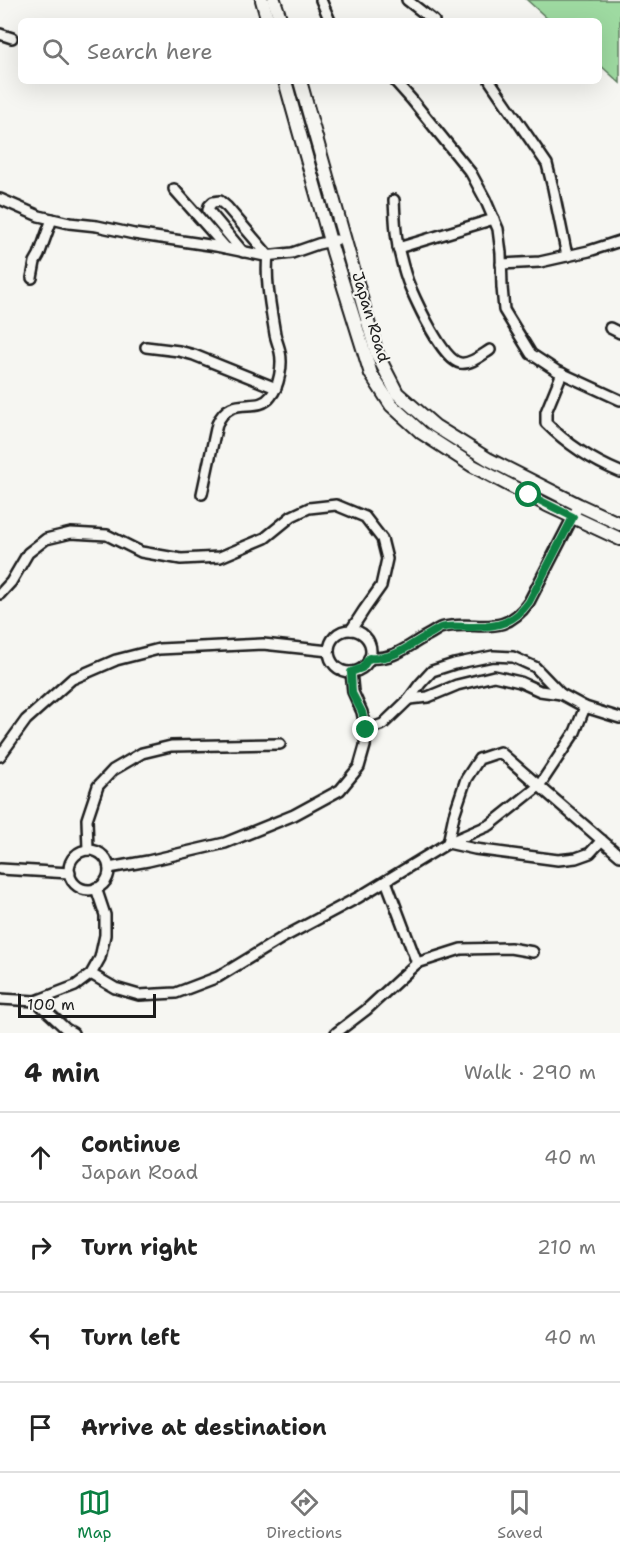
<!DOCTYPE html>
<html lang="en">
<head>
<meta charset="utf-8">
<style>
	body { margin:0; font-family:"Shantell Sans",sans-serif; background:#f2f2f2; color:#222 }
	.scale { position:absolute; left:18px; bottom:15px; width:138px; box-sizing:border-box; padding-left:6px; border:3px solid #1c1c1c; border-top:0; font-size:16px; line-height:21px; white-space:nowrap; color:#1c1c1c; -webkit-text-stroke:4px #f6f6f2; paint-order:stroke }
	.stop { position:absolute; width:18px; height:18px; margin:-14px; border:4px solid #0b8043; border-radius:50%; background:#fff }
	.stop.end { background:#0b8043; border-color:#fff; box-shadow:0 2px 6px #0008 }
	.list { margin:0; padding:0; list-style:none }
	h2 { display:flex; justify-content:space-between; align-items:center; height:78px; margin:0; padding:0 24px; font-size:26px }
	h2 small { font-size:20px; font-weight:400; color:#767676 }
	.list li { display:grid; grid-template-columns:39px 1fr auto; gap:18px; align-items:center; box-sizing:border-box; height:90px; padding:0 24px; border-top:2px solid #e0e0e0 }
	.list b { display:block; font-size:22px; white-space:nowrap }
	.list p { margin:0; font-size:20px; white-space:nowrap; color:#767676 }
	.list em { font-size:20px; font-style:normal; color:#767676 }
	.icon { flex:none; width:33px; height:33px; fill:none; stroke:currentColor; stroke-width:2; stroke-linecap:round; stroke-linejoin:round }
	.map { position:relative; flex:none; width:620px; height:1033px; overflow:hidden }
	.search { position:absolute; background:#fff; box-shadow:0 6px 24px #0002; left:18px; right:18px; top:18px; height:66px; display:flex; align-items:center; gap:15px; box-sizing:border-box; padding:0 21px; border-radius:9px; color:#767676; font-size:22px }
	.sheet { height:438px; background:#fff }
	nav { display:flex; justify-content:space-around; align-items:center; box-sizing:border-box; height:84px; border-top:2px solid #e0e0e0; background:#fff; font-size:16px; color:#767676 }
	nav a { display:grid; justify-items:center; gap:3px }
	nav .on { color:#0b8043 }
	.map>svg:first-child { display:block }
	.green { fill:#9edaa1; stroke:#5d7b5e; stroke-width:1.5 }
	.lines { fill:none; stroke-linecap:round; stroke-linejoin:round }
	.minor-casing { stroke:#1c1c1c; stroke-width:14 }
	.major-casing { stroke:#1c1c1c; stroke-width:16 }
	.minor { stroke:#f6f6f2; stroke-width:9 }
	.major { stroke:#f6f6f2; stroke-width:12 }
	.route { stroke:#0b8043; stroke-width:8 }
	.labels { text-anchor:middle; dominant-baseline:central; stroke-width:4.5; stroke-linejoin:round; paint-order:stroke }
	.street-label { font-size:16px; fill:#1c1c1c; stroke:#f6f6f2 }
</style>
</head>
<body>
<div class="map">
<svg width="620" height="1033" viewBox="0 0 620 1033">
	<rect width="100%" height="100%" fill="#f6f6f2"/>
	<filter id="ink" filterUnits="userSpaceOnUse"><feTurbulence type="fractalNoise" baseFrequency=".0167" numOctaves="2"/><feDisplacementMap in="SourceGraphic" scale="12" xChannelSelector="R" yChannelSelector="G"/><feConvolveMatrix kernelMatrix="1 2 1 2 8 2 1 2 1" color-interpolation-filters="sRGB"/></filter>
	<g filter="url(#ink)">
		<polygon class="green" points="527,0 620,0 620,83 599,64 599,21 550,21"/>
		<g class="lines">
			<g class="minor-casing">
				<g id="minor">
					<polyline points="321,0 330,21"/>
					<polyline points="407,0 434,21"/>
					<polyline points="0,34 12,38"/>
					<polyline points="395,81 412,100 471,173 485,199 498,229 501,253 502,287 504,310 531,354 557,371 620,400"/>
					<polyline points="490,81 547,164 553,188 567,256"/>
					<polyline points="174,189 226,248"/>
					<polyline points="0,199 39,216 69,223 97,226 134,234 216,246 265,256 292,253 318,244 336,240"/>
					<path d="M394,200C395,216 395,235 399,251C402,263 405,276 410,287C417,303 443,360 460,363C470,365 482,355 490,350"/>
					<polyline points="398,248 494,219"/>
					<polyline points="501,264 540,262 589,251 620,241"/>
					<polyline points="32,278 35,262 39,255 52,219"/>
					<polyline points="610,328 620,333"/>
					<polyline points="146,347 179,351 194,355 276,388"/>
					<path d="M562,373L546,412V423C568,445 591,460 620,472"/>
					<path d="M202,494L217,424C231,392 257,415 271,396C279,386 283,365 280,352C279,346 276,340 275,334C271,309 265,280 268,255L227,207L220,201L213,202L209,206L208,210L243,252"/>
					<polyline points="0,594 11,582 28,553 46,539 71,533 107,535 141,552 181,559 220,557 265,538 292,516 309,508 336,505 365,517 382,539 387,559 381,586 364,610 351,630"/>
					<circle cx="350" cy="651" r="21"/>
					<path d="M369,658C395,660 407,646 428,635C432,633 436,630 440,628C476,618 501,641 529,602L579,505"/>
					<polyline points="409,699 428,697 457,685 494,676 520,682 540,691 561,694"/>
					<polyline points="366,730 383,724 409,699 420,684 432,671 454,664 493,656 513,657 535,667 561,694 585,707 620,718"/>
					<polyline points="0,756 26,720 72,679 116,660 159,649 263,644 329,651"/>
					<polyline points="602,840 590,853 576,858 558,860 475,849 448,843 454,815 466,779 479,759 500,752 620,856"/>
					<polyline points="88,850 87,819 98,786 113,770 142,753 171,746 280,744"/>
					<circle cx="89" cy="870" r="20"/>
					<polyline points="109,868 148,861 225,843 294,815 340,790 359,767 365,746 366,730 362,712 353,692 351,672"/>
					<polyline points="0,869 70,873"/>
					<polyline points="386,881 417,963"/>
					<polyline points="91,974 115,988 139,995 176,993 218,977 282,938 359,897 448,843 490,825 539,786 575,732 585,707"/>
					<polyline points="0,999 36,1001 75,986 91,974 100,958 105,935 105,915 96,888"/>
					<polyline points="36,1001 66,1029 73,1033"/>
					<polyline points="336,1033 366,1010 417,963 461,949 510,948 533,952"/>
				</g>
			</g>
			<g class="major-casing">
				<g id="major">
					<polyline points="262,0 268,21"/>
					<polyline points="274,0 281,21"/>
					<polyline points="285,81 333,252 371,374 391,405 422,433 473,466 547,505 620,539"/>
					<polyline points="300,81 377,354 397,393 435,426 488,459 579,505 620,524"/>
				</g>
			</g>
			<use href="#minor" class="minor"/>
			<use href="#major" class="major"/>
		</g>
	</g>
	<g class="lines" filter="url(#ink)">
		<path class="route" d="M366,730L362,712L352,693L351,672L362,668L369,658C395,660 407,646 428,635C432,633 436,630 440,628C451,625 462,627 473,627C498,627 514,623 529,602L573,517L529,495"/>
	</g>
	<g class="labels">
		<g class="street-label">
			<text transform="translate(371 317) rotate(73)">Japan Road</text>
		</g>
	</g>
</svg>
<div class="scale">100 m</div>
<div class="stop" style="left:529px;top:495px"></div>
<div class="stop end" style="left:366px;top:730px"></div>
<div class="search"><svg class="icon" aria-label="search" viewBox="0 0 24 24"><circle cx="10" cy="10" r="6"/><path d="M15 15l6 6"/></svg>Search here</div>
</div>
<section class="sheet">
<h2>4 min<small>Walk · 290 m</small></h2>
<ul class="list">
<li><svg class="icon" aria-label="ahead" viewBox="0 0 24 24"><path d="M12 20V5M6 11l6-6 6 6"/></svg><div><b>Continue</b><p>Japan Road</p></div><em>40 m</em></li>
<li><svg class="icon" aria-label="right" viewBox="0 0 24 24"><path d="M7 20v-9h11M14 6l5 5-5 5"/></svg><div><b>Turn right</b></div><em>210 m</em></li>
<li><svg class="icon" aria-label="left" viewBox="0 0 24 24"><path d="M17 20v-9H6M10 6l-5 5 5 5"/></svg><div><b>Turn left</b></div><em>40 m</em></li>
<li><svg class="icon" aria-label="arrive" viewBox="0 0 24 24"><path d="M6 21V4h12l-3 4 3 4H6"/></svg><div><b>Arrive at destination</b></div></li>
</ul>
</section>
<nav>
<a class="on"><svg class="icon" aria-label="map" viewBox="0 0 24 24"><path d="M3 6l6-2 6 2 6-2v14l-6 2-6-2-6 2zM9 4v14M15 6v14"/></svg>Map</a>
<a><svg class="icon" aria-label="directions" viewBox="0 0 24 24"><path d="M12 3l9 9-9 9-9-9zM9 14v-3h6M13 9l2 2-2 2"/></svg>Directions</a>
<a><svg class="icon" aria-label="saved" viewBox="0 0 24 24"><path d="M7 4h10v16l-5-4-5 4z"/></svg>Saved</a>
</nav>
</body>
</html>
